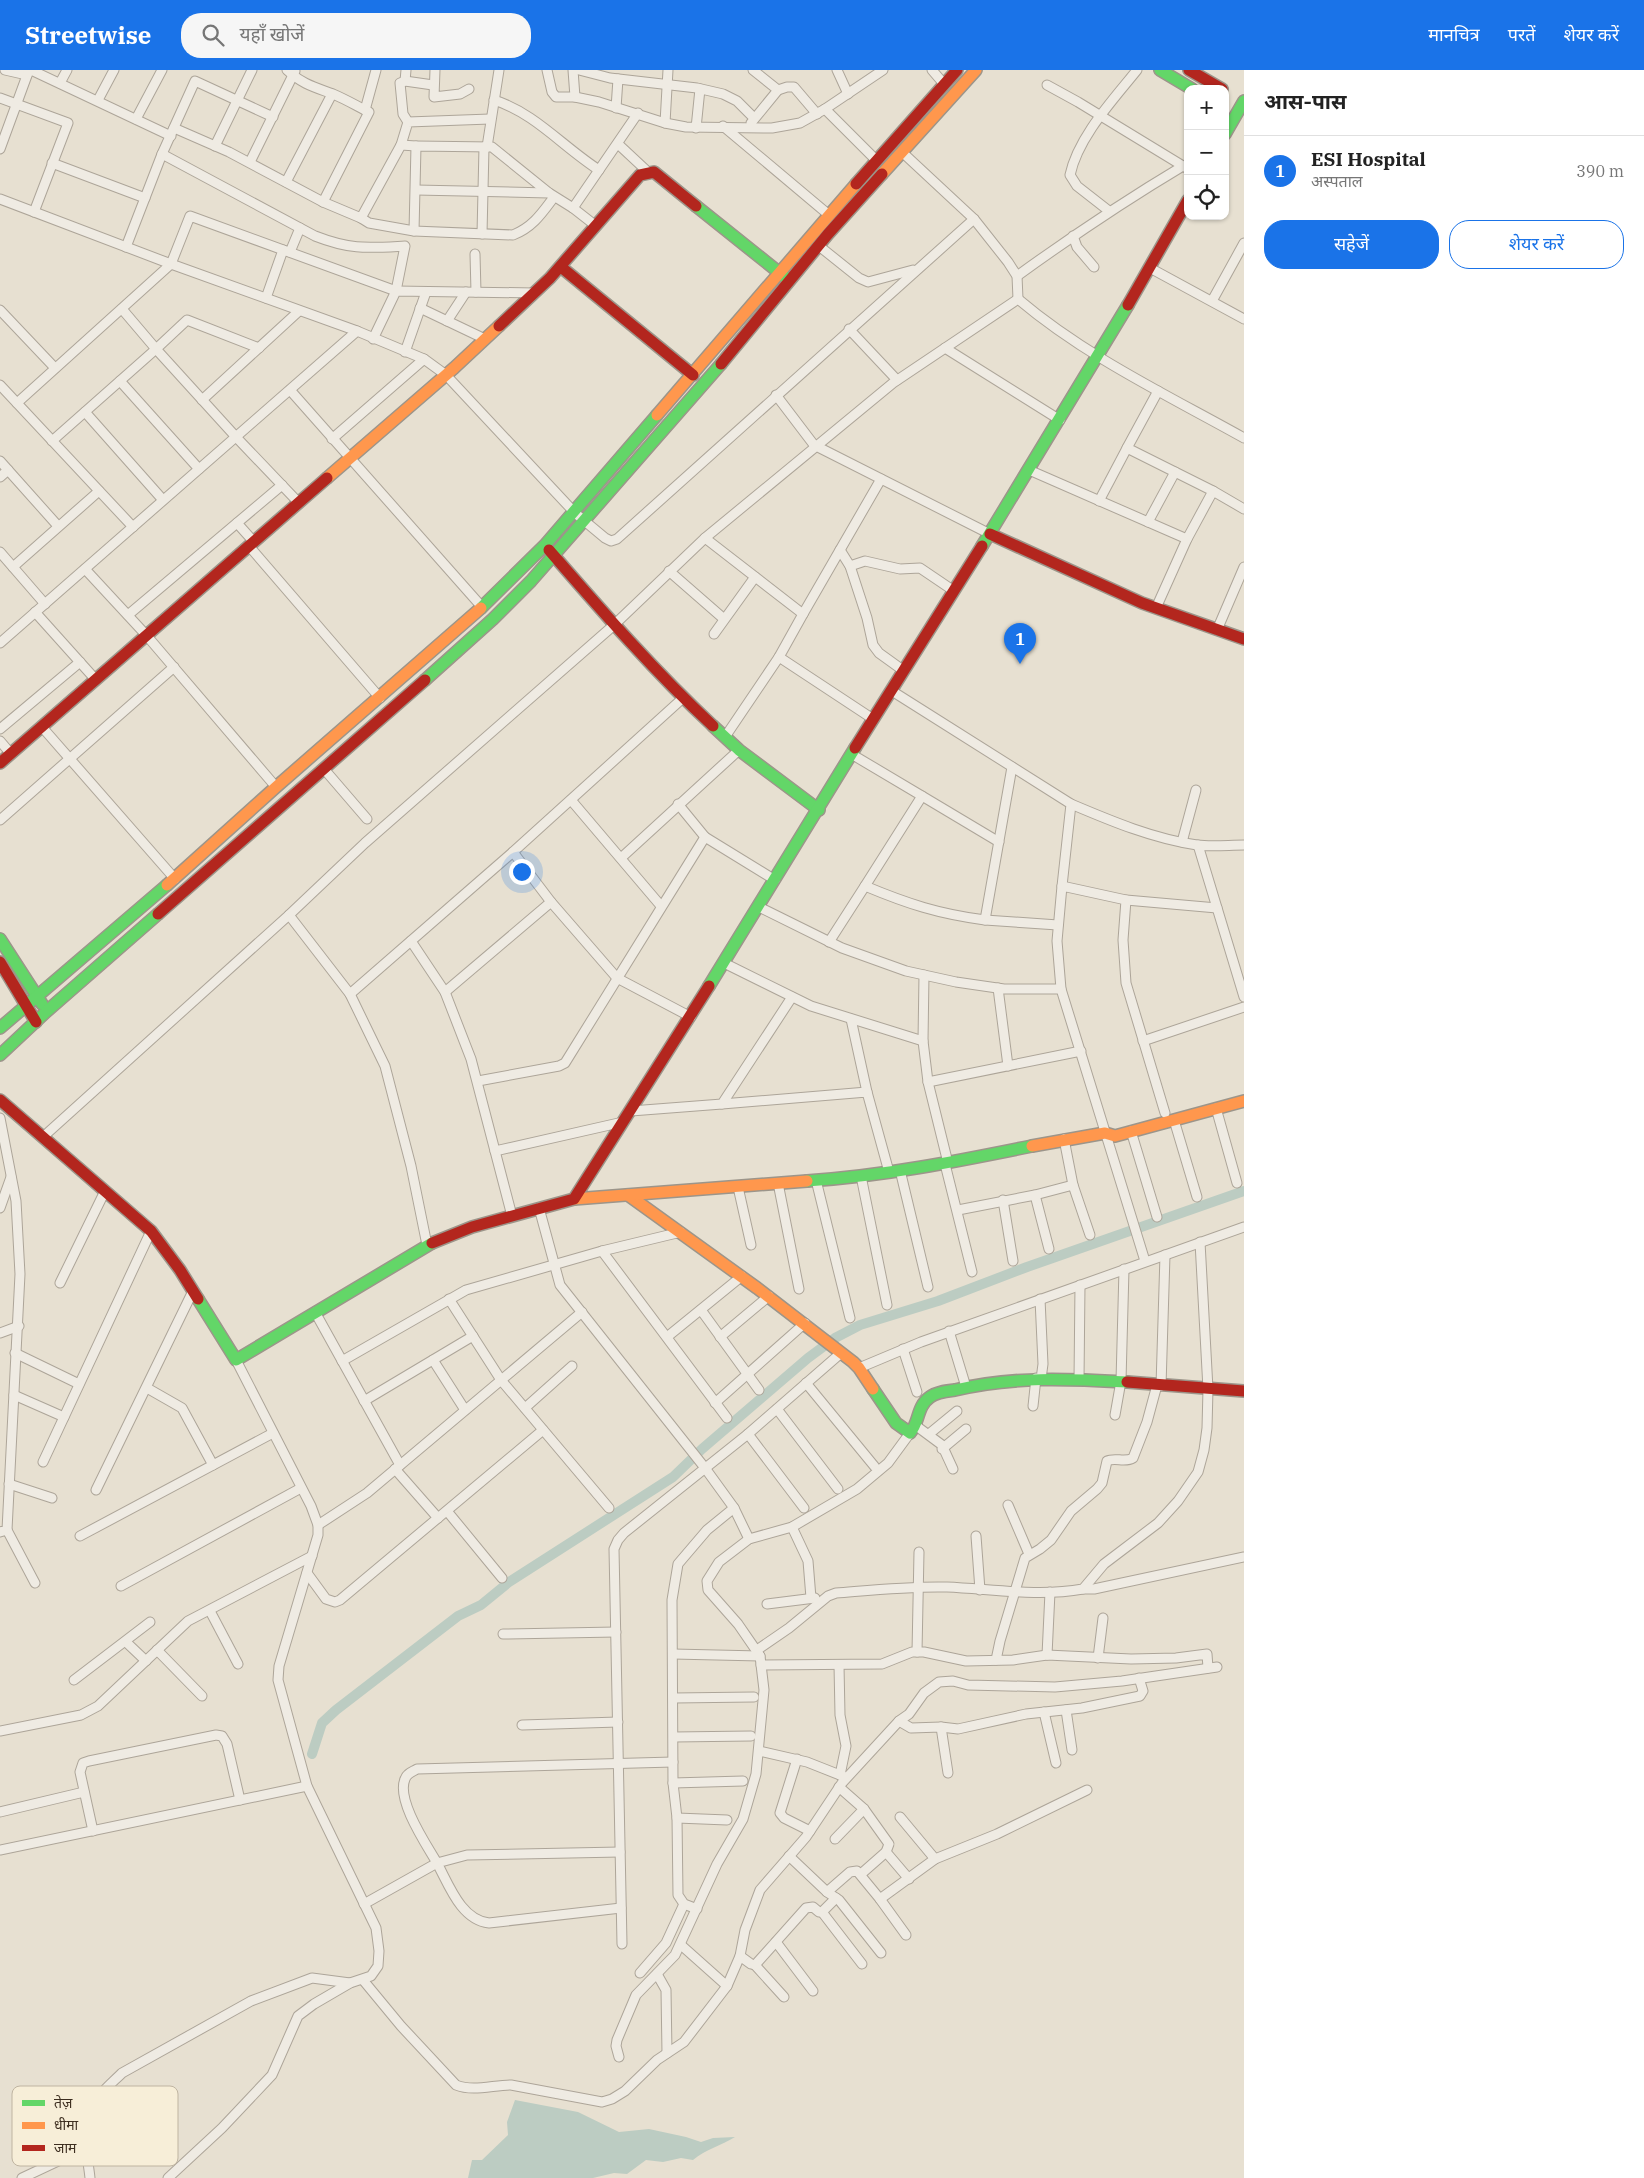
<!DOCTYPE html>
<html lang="hi">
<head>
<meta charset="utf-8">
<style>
	body { margin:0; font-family:"IBM Plex Serif","Noto Sans Devanagari",serif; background:#f6f6f6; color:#222 }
	.controls { position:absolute; right:15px; top:15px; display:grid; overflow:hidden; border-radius:10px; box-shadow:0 1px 4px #0004 }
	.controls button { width:45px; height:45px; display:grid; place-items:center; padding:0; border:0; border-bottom:1px solid #e0e0e0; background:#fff; color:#222; font:25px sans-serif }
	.you { position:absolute; left:521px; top:801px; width:18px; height:18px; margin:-12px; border:4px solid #fff; border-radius:50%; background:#1a73e8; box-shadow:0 0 0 8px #1a73e833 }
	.badge { display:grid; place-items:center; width:32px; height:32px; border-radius:50%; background:#1a73e8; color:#fff; font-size:16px; font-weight:700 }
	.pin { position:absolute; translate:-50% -41px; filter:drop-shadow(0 1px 2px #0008) }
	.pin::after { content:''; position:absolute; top:26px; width:18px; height:15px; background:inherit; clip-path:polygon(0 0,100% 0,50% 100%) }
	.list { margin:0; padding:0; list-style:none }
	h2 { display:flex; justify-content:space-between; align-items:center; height:65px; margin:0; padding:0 20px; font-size:21px }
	h2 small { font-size:16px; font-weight:400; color:#767676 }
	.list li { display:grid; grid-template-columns:32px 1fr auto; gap:15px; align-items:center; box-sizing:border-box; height:70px; padding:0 20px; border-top:1px solid #e0e0e0 }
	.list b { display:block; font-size:19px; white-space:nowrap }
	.list p { margin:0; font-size:16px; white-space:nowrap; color:#767676 }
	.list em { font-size:16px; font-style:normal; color:#767676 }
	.actions { display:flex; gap:10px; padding:15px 20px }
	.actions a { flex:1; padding:11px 0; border:1px solid #1a73e8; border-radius:20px; text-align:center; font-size:18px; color:#1a73e8 }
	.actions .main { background:#1a73e8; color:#fff }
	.icon { flex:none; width:28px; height:28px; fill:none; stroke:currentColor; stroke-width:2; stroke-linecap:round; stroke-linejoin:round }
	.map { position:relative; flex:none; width:1244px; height:2108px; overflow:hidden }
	header { display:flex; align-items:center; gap:30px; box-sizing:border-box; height:70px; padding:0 25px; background:#1a73e8; color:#fff }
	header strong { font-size:24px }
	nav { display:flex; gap:28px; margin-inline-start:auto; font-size:18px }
	.search { width:350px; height:45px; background:#f6f6f6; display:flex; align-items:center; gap:12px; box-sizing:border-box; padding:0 18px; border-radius:20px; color:#767676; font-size:19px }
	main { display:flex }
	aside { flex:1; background:#fff }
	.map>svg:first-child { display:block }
	.water { fill:#bcccc2 }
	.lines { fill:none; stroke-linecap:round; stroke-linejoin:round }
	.canal { stroke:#bcccc2; stroke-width:10 }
	.street-casing { stroke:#ada599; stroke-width:11 }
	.fast-casing { stroke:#9c958a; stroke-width:14 }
	.slow-casing { stroke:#9c958a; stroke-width:14 }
	.jam-casing { stroke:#9c958a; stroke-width:14 }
	.street { stroke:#efebe3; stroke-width:9 }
	.fast { stroke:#63d668; stroke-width:11 }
	.slow { stroke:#ff974d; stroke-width:11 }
	.jam { stroke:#b3261e; stroke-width:11 }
	.key { fill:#f7eed8; stroke:#bfb4a1; stroke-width:1 }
	.key-label { font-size:14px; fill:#3d2e20 }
</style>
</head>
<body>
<header>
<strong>Streetwise</strong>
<div class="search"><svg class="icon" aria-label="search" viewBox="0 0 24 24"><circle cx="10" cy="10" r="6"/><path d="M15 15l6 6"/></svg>यहाँ खोजें</div>
<nav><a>मानचित्र</a><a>परतें</a><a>शेयर करें</a></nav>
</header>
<main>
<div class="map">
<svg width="1244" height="2108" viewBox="0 0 1244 2108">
	<rect width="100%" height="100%" fill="#e7e0d1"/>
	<path class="water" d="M515,2030L578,2042L619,2062L649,2059L686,2067L701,2072L713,2068L735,2067C721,2076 706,2079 693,2090L681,2088L663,2092L646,2090L627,2104L614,2103L593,2108H468L472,2090H482L508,2065L507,2052Z"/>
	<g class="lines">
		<polyline class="canal" points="312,1684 322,1653 336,1640 458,1546 481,1535 509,1512 673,1407 702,1379 808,1288 835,1268 860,1255 938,1231 1027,1197 1244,1121"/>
		<g class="street-casing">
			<g id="street">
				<polyline points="5,0 27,5"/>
				<polyline points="31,0 171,66"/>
				<path d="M287,0C302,14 314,17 333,24C345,29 357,36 369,42L323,132"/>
				<polyline points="435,0 434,27 460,24 469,19"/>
				<polyline points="547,0 552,22 556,27 575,27 599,32 665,53 686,57 772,58 800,53 825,39 883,0"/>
				<polyline points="573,0 575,27"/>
				<polyline points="579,0 610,8 697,18 723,24 737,31 754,48"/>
				<polyline points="837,0 848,24"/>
				<polyline points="932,0 944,14"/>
				<polyline points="405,11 406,0"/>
				<polyline points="60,13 67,0"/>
				<polyline points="1047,15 1078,32 1183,96"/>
				<polyline points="778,20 787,17 794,17 817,44"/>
				<polyline points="0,28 68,53 34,142"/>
				<polyline points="98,30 114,0"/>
				<path d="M494,30C535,43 563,77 599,100"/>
				<polyline points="616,38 618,9"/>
				<polyline points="825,39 876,90"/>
				<polyline points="365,40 376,0"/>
				<polyline points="136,49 162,0"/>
				<polyline points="408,52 403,44 400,13 405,11 433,15"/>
				<polyline points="665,53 668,0"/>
				<polyline points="751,53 778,20 753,0"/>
				<polyline points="723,56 829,145"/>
				<polyline points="174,58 229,82 323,132 361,148 401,75 416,76"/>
				<polyline points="696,58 700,19"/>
				<polyline points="618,74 648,102"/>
				<polyline points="401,75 408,52 490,49"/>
				<polyline points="215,76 252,0"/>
				<polyline points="487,77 499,0"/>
				<polyline points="0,79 29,0"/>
				<polyline points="902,82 974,149 1008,192 1017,206 1018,229"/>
				<path d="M162,84L315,166C351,180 367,178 405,176L396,221L190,146L171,194L357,261"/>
				<polyline points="250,92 295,1"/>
				<polyline points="52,93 145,128"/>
				<polyline points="286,112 332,24"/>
				<polyline points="416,120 549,123"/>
				<path d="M554,127C542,143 533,157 513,165L414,161L416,76L492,77L549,123L573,138L596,156"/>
				<polyline points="0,129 171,194 17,333"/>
				<polyline points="573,138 638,43"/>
				<path d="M1109,141L1077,116L1070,105C1078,67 1113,30 1137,0"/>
				<polyline points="361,148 369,153 414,161"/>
				<polyline points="482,164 484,77"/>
				<polyline points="1073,166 1077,177 1094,197"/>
				<polyline points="819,176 859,208 868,212 913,200"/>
				<polyline points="126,177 162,84 195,11 273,47"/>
				<polyline points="290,182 300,158"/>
				<polyline points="475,184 476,222"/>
				<polyline points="1150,198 1244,249"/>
				<path d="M1017,206C1071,167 1126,130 1183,96L1188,99"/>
				<polyline points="266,228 283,180"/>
				<polyline points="1212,231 1244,173"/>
				<polyline points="420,238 485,269"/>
				<polyline points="0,240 55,298"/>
				<polyline points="447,251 466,222"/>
				<polyline points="849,259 897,310"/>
				<polyline points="373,269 396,221 535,223"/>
				<polyline points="259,278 187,250 156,279 236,367 299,433"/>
				<polyline points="945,278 1060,350"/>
				<polyline points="405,282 426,222"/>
				<polyline points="120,311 199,399"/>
				<polyline points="0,315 133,457"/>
				<polyline points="290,320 482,537"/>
				<polyline points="1158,321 1127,378 1213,421"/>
				<polyline points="776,325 814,375 990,464"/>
				<polyline points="202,330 299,241"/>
				<polyline points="85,342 163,430"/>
				<polyline points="332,369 424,289"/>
				<polyline points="52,371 156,279 122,239"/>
				<polyline points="0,391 8,400 0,407"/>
				<polyline points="8,400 58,456"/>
				<polyline points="1029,400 1187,469 1213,421 1244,439"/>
				<polyline points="1099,431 1127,378"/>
				<polyline points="1148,452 1175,402"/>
				<polyline points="237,453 254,472"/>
				<polyline points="705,468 803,544 779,587"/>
				<polyline points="249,476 380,628"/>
				<polyline points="840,480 850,496 867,548 873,575 879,583 904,601"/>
				<polyline points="0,482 45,534"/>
				<polyline points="850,496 865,491 900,499 920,498 954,521"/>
				<polyline points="13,497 99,421"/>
				<polyline points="85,499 147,566 276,717"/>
				<polyline points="669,501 724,549"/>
				<polyline points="1156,538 1187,469"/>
				<polyline points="35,542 96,610"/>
				<polyline points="803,544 881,409"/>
				<polyline points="128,545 282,415"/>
				<polyline points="1217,560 1244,497"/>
				<polyline points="714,564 755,507"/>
				<polyline points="0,573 357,261 424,289 446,305 575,443 605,468 611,471 617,469 974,149"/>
				<polyline points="892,621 1071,734 1062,816"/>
				<polyline points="42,657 175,809"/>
				<polyline points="0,659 80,592"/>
				<polyline points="725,667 779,587 873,649"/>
				<polyline points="0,671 11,684"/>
				<polyline points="853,685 922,726 865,816"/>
				<polyline points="324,699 367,749"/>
				<polyline points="922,726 999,772"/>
				<polyline points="571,730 661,836"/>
				<polyline points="678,734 705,767"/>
				<path d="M1071,734C1111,751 1154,769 1197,775C1212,777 1229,775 1244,775"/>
				<polyline points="0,750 174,597"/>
				<polyline points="1182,772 1196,720"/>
				<polyline points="1198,775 1244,927"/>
				<polyline points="513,782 551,832"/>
				<polyline points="621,788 739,680"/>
				<polyline points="1126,830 1217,838"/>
				<polyline points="759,837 842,878 906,901 956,912 1004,919 1061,919 1145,1191"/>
				<polyline points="289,845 350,924 513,782 683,628"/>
				<polyline points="985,850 1058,855"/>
				<polyline points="411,871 445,922 471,989 512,1146"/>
				<path d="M829,872L865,816C908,834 939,844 985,850L1012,697"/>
				<polyline points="724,893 811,936 923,971"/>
				<polyline points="924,905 923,971 928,1012 948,1093"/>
				<polyline points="998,918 1008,996"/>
				<polyline points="1061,919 1057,871 1062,816 1126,830 1123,870 1126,913 1165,1043"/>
				<polyline points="445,922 551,832 617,908 691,947"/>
				<polyline points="350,924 385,996 411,1096 427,1175"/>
				<polyline points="851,949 867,1022"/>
				<polyline points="1143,971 1244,937"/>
				<polyline points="478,1011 559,996 565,993 705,767 775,810"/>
				<polyline points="928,1012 1081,981"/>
				<polyline points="722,1034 867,1022 889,1102"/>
				<polyline points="1216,1038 1237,1113"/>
				<polyline points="631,1041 722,1034 792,927"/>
				<polyline points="0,1048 16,1131 20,1204 7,1460 0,1462"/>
				<polyline points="1174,1050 1197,1127"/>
				<polyline points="1131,1061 1157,1147"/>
				<path d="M43,1067L289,845L365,773L614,555L705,468L893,313L1018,229C1085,286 1167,325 1244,368"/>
				<polyline points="1064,1069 1073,1115 1090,1165"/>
				<polyline points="495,1081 623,1052"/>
				<polyline points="945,1094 972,1202"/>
				<polyline points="900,1100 928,1217"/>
				<polyline points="861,1106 887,1235"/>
				<polyline points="816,1110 850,1248"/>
				<polyline points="778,1113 799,1219"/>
				<polyline points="738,1117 751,1175"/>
				<polyline points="1035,1125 1049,1179"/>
				<polyline points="1003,1130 1013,1191"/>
				<polyline points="0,1138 11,1107"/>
				<polyline points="539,1138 560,1215 705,1398 734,1438 707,1460 678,1494 672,1530 673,1713 677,1748 678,1825 684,1834 697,1839"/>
				<polyline points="958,1140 1035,1125 1073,1115"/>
				<polyline points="602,1181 727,1348"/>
				<polyline points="60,1213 105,1121"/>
				<polyline points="449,1229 501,1310 609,1438"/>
				<polyline points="1040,1229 1043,1294 1041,1309"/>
				<polyline points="701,1240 759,1320"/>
				<polyline points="315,1242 400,1395"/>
				<polyline points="949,1261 966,1317"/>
				<polyline points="0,1263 19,1256"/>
				<polyline points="667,1267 742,1206"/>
				<polyline points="720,1267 769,1226"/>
				<polyline points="903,1279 917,1322"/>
				<polyline points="15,1283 79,1314"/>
				<polyline points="433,1290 465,1340"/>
				<polyline points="342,1291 466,1220 602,1181 681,1162"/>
				<polyline points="859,1298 921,1272 1244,1157"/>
				<polyline points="1079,1310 1080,1215"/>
				<polyline points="806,1313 875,1397"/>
				<polyline points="1161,1316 1165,1185"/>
				<polyline points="147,1318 182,1338 213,1395"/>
				<polyline points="14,1325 64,1347"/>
				<polyline points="364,1331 473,1266"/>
				<polyline points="715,1333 805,1253"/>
				<polyline points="1033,1336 1036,1308"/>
				<polyline points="525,1338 572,1296"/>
				<polyline points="777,1339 838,1419"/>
				<polyline points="1115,1345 1121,1311 1124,1199"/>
				<polyline points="915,1355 942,1375 953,1399"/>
				<polyline points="929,1364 957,1341"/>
				<polyline points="942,1379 966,1359"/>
				<polyline points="43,1392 151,1161"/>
				<polyline points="395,1399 438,1448"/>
				<polyline points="9,1414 52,1428"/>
				<polyline points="96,1420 193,1221"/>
				<polyline points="1008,1435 1029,1484"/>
				<polyline points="734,1438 749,1469"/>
				<polyline points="804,1438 748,1364 841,1283"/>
				<polyline points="447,1441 502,1508"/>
				<polyline points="318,1455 367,1423 582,1242"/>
				<polyline points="792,1457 808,1491 811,1528"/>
				<polyline points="7,1460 35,1513"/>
				<polyline points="80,1466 273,1363"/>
				<polyline points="976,1466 980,1520"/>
				<polyline points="307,1503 326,1529 335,1532 340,1530 543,1360"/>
				<polyline points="121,1516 301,1418"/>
				<polyline points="1083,1519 1094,1519 1244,1487"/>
				<polyline points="767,1534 815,1528"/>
				<polyline points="210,1541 238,1594"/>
				<polyline points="503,1564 616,1562"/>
				<polyline points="126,1572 146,1591"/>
				<polyline points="157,1580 202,1626"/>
				<path d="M757,1580L789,1558L828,1526L836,1523C873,1520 910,1516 947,1517C992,1519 1039,1527 1083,1519L1104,1494L1158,1453L1178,1431L1198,1402L1204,1380L1207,1358L1208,1319L1200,1172"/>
				<polyline points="917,1582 919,1482"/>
				<polyline points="673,1584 760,1586"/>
				<polyline points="1047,1585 1050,1522"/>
				<polyline points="1098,1588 1103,1548"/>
				<path d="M996,1590L1000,1571L1025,1488L1040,1479L1051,1470L1071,1441L1097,1419L1102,1413L1107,1391C1115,1387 1125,1393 1133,1388L1147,1352L1157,1315"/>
				<polyline points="761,1595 882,1594 912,1582 924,1582 966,1591 1013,1590 1047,1585 1131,1589 1176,1588 1207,1584 1208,1598"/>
				<polyline points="839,1595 840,1645 846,1676 840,1705"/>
				<polyline points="74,1610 150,1552"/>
				<polyline points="674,1628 754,1627"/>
				<polyline points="1066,1640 1072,1680"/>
				<polyline points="1044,1642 1056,1693"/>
				<polyline points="899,1651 911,1658 941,1657 958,1659 1026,1644 1082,1638 1140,1626 1143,1621 1139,1608"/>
				<polyline points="522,1655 618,1652"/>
				<polyline points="941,1657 948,1703"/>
				<polyline points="0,1661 81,1645 98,1636 188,1551 312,1486"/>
				<polyline points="674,1667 751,1666"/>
				<polyline points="759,1681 807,1692 845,1707"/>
				<polyline points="797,1689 780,1743 784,1748 810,1761"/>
				<polyline points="673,1713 743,1711"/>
				<polyline points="839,1717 864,1739 889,1774 886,1782 861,1804"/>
				<polyline points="0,1742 84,1722"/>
				<polyline points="900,1747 935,1789"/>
				<polyline points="677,1748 727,1750"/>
				<polyline points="93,1761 80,1702 83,1693 89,1691 216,1665 222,1666 227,1674 240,1730"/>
				<polyline points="835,1769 864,1739"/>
				<polyline points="0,1780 307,1716"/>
				<path d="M620,1782L467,1785L437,1793C449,1815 461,1850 489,1853L621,1838"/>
				<polyline points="886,1782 909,1809"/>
				<polyline points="789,1786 827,1822 839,1830 881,1883"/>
				<polyline points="827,1822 850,1802 857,1801 880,1829 935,1789 997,1764 1087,1720"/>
				<polyline points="880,1829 906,1865"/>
				<path d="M364,1834L437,1793C426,1774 396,1730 405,1709C407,1703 412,1702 417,1699L673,1692"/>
				<polyline points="822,1842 862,1894"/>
				<polyline points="776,1872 813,1921"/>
				<polyline points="622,1874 614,1479 618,1470 624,1463 748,1364"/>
				<polyline points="681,1875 727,1916 740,1886 745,1860 760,1820 806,1767 842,1713 899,1651 909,1644 924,1623 939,1612 953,1611 968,1615 1055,1617 1122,1611 1217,1597"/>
				<polyline points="740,1886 751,1894 755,1895 806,1838 813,1837 819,1842 822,1842 836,1828"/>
				<polyline points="755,1895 784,1927"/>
				<polyline points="640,1903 666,1873 684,1834"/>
				<polyline points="657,1904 666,1920 667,1983"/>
				<path d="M363,1910L401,1956L456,2015C473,2022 493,2015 511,2015L602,2032L612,2029L625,2021L657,1990L684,1972L727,1916"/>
				<polyline points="619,1987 616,1976 617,1970 636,1925 675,1885 717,1794 743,1749 756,1704 764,1620 760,1586 738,1554 708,1520 707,1511 719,1492 749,1469 792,1457 857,1419 888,1393 910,1363"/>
				<polyline points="22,2108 71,2085"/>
				<path d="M90,2108C88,2088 81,2062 89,2042C95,2027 111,2014 122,2003L251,1931L312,1908L350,1913"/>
				<polyline points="168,2108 222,2058 272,2005 298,1946 314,1934 350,1913 371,1906 378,1896 379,1881 376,1858 307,1716 278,1610 279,1596 318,1465 318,1455 311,1436 236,1290"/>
			</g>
		</g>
		<g class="fast-casing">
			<g id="fast">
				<polyline points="1160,0 1192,19"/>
				<polyline points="1225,64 1244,31"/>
				<polyline points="696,136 786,208"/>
				<polyline points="982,476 1128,235"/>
				<polyline points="481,538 545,475 657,345"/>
				<polyline points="425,610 493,549 531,511 721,294"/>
				<polyline points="713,656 739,680 819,740"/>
				<polyline points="0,869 42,934"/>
				<polyline points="709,916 855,678"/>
				<polyline points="0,958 167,815"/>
				<polyline points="0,985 47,941 158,844"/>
				<path d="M807,1111C884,1106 958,1091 1032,1076"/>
				<polyline points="198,1229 236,1290 432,1173"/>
				<path d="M873,1319L896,1353L910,1363C920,1352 916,1337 930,1327C936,1322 947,1321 955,1320C1012,1306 1070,1309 1127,1312"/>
			</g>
		</g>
		<g class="slow-casing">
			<g id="slow">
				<polyline points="882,104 976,0"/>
				<polyline points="657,345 856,114"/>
				<polyline points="327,408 454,298 499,256"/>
				<polyline points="167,815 276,717 481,538"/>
				<polyline points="1032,1076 1105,1063 1115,1066 1244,1031"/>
				<polyline points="628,1125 757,1218 853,1292 859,1298 873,1319"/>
				<polyline points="574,1129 807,1111"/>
			</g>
		</g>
		<g class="jam-casing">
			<g id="jam">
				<polyline points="1189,0 1222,19"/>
				<polyline points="856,114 957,0"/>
				<polyline points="561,197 693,305"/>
				<polyline points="1128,235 1188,130"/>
				<polyline points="499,256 550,208 640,105 654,102 696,136"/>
				<polyline points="721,294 828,164 882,104"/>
				<polyline points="990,464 1142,533 1244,569"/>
				<path d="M549,480C602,541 654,601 713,656"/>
				<polyline points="855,678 982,476"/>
				<polyline points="0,693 327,408"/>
				<polyline points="158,844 425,610"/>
				<polyline points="0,892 36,952"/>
				<polyline points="0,1030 151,1161 180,1200 198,1229"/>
				<polyline points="432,1173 472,1157 574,1129 709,916"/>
				<polyline points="1127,1312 1244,1321"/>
			</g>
		</g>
		<use href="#street" class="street"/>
		<use href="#fast" class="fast"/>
		<use href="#slow" class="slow"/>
		<use href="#jam" class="jam"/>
	</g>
	<rect x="12" y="2016" width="166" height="80" rx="8" class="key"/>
	<rect x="22" y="2030" width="23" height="6" fill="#63d668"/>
	<rect x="22" y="2052" width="23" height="7" fill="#ff974d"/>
	<rect x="22" y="2075" width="23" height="6" fill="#b3261e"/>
	<g class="key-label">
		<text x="54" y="2038">तेज़</text>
		<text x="54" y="2060">धीमा</text>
		<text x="54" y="2083">जाम</text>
	</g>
</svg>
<div class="controls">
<button>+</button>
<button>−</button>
<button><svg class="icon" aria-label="locate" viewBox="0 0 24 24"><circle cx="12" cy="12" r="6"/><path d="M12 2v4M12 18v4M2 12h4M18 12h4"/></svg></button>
</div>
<div class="you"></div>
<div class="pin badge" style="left:1020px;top:594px">1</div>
</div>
<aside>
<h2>आस-पास<small></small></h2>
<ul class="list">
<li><span class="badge">1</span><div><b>ESI Hospital</b><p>अस्पताल</p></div><em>390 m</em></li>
</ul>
<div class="actions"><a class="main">सहेजें</a><a>शेयर करें</a></div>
</aside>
</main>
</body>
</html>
